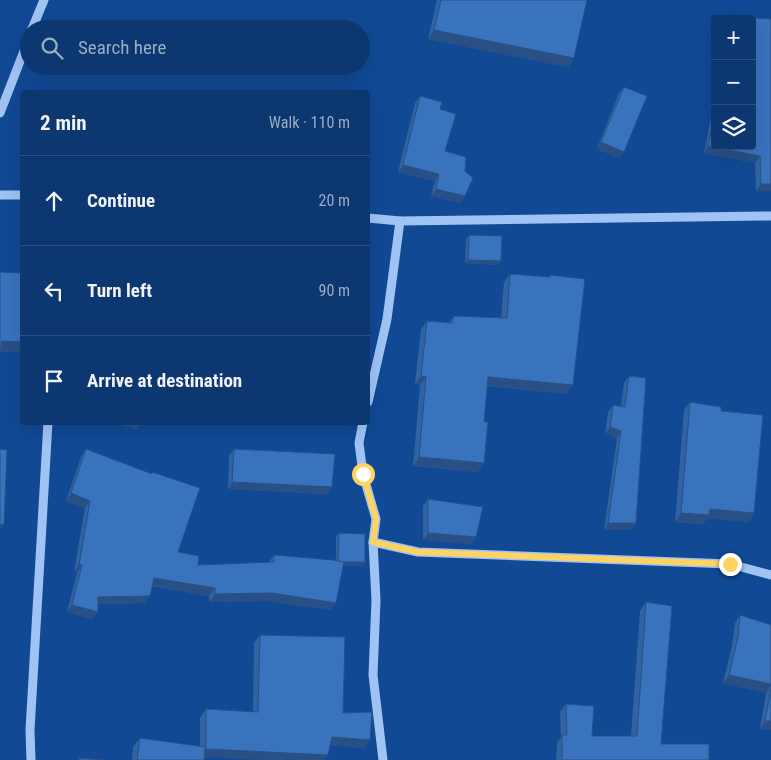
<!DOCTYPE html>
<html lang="en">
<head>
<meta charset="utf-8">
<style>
	body { margin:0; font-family:"Roboto Condensed",sans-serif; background:#163f75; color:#f1f3f6 }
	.controls { position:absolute; right:15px; top:15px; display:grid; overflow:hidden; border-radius:5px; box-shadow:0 5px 20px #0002 }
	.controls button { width:45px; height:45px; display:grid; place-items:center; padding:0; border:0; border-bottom:1px solid #2d5183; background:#0d3770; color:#f1f3f6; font:25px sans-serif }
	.stop { position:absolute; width:15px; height:15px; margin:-11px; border:4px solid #ffd362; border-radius:50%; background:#fff }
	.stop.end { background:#ffd362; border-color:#fff; box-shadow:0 1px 5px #0008 }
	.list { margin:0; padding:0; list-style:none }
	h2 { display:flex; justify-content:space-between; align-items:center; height:65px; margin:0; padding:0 20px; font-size:21px }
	h2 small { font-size:16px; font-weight:400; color:#9aacc3 }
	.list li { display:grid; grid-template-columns:32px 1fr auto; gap:15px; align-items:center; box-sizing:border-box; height:90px; padding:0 20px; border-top:1px solid #2d5183 }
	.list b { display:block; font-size:19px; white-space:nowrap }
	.list em { font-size:16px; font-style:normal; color:#9aacc3 }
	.icon { flex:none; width:28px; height:28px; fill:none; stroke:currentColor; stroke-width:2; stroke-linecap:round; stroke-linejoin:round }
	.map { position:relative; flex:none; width:771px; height:760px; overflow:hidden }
	.search { position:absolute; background:#0d3770; box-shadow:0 5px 20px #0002; left:20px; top:20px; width:350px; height:55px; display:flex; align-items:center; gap:12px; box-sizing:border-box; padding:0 18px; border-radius:28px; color:#9aacc3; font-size:19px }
	.panel { position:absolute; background:#0d3770; box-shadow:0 5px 20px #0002; left:20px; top:90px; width:350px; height:335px; border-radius:5px }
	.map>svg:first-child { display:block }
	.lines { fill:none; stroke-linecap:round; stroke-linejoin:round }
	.minor { stroke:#9fc4f4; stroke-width:9 }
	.wall { fill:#3163a3 }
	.shaded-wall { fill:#285085 }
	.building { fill:#3973be; stroke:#285085 }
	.route { stroke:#ffd362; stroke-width:6 }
</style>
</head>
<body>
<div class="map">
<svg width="771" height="760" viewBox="0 0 771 760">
	<rect width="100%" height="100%" fill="#114995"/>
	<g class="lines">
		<g class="minor">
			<polyline points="32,29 44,0"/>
			<polyline points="0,113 29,38"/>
			<polyline points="0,195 22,195"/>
			<polyline points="368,218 400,221 771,216"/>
			<polyline points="368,402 387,319 400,221"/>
			<polyline points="363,422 359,443 363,474 376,519 373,542 418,552 730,564 771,575"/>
			<polyline points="373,542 376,600 373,675 383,760"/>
			<polyline points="31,760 30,730 48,422"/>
		</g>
	</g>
	<g class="wall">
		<polygon points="437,0 587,0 574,58 568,67 428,39"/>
		<polygon points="755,18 771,19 771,191 756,191 755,163 704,153 715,96 715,146 752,146 752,21"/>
		<polygon points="624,87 619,158 597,149 619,93"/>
		<polygon points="420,96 440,109 445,151 465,171 465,196 460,203 431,196 435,181 398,172 415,103"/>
		<polygon points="469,235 498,265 465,263 466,239"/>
		<polygon points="510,274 549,277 550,275 567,394 487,386 478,472 413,466 420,385 415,384 421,329 427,321 448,323 454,316 501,318 504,282"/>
		<polygon points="629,376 632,530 604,530 617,438 605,434 608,412 613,405 621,406 624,383"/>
		<polygon points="690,402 721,411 754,513 749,522 707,518 703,524 675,522 684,410"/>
		<polygon points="86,449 151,474 152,472 178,552 198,565 269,562 274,555 336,561 336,537 339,533 365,562 362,566 343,565 331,610 267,601 210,602 209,596 152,586 150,596 144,603 98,604 98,612 92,619 67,612 77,573 74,572 85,508 66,501 81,457"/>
		<polygon points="234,449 332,487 327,494 228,489 229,456"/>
		<polygon points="428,499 476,537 471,544 423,540 423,506"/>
		<polygon points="646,602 661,744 709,760 556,760 557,743 561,737 560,712 566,704 592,736 631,736 640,611"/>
		<polygon points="740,615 771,625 771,730 760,729 766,693 723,683 732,646 735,623"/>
		<polygon points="260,635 370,740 364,748 330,745 205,757 204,760 132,760 133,747 140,738 200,747 200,718 206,709 253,712 254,643"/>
	</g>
	<g class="shaded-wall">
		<polygon points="434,30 574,58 568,67 428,39"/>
		<polygon points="601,142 624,152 619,158 597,149"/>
		<polygon points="708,146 760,156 755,163 704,153"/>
		<polygon points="403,165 439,174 435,181 398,172"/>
		<polygon points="761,184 771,184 771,191 756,191"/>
		<polygon points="436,189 465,196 460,203 431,196"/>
		<polygon points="468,260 501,261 498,265 465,263"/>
		<polygon points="2,341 22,342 22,353 0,352"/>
		<polygon points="421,376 426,377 420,385 415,384"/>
		<polygon points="488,377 573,385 567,394 482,385"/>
		<polygon points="108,422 142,423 137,430"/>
		<polygon points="610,427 621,431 617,438 605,434"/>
		<polygon points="419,457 484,463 478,472 413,466"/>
		<polygon points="232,482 332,487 327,494 228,489"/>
		<polygon points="71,493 90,501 85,508 66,501"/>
		<polygon points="710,509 754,513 749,522 707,518 703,524 675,522 681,513"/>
		<polygon points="608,523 636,523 632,530 604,530"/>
		<polygon points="0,524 4,525 0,530"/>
		<polygon points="428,533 476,537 471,544 423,540"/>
		<polygon points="338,562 365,562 362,566 336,565"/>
		<polygon points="79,565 82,565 77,573 74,572"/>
		<polygon points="154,578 215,588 209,596 149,585"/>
		<polygon points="272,593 336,603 331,610 267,601 210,602 215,594"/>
		<polygon points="150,596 144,603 92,604 98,597"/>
		<polygon points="72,605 98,612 92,619 67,612"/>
		<polygon points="729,675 771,684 771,686 766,693 723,683"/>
		<polygon points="765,721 771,721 771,730 760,729"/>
		<polygon points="332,737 370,740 364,748 326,745"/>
		<polygon points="206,749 328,755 324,760 263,760 200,757"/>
	</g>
	<g class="building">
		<polygon points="441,0 587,0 574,58 434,30"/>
		<polygon points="755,18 771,19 771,184 761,184 760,156 708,146 715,113 715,146 752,146 752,39"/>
		<polygon points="624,87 647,96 624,152 601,142"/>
		<polygon points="420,96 442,102 440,109 456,114 445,151 466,157 465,171 473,178 465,196 436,189 439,174 403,165"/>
		<polygon points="469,235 502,236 501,261 468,260"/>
		<polygon points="0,272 22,273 22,342 2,341 0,354"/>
		<polygon points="510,274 550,277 550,275 585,279 573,385 488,377 484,422 488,422 484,463 419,457 426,377 421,376 427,321 452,323 454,316 507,318"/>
		<polygon points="629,376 646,378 636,523 608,523 621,431 610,427 613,405 625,407"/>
		<polygon points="690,402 721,407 721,411 763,415 754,513 710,509 709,515 681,513"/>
		<polygon points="0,449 7,450 4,525 0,524"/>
		<polygon points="86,449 152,474 152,472 200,488 178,552 199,556 198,565 274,562 274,555 344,561 336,603 272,593 215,594 215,588 154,578 150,596 98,597 98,612 72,605 82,565 79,565 90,501 71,493"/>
		<polygon points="234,449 335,454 332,487 232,482"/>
		<polygon points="428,499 483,507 476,537 428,533"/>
		<polygon points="339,533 365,534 365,562 344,562 338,561"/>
		<polygon points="646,602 672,606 661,744 709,744 709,760 562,760 562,735 567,735 566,704 594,706 592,736 637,736"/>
		<polygon points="740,615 771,625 771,684 729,675 738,637"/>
		<polygon points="260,635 345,637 343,713 372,712 370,740 332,737 328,755 206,749 206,709 258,712"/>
		<polygon points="771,689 771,721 765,721"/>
		<polygon points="140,738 205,747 204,760 137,760"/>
		<polygon points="79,758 106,760 79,760"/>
	</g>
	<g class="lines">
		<polyline class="route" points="363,474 376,519 373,542 418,552 730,564"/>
	</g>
</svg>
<div class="controls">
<button>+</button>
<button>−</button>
<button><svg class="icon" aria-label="layers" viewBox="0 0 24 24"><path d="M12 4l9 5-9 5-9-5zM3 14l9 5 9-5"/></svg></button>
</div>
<div class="stop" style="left:363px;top:474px"></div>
<div class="stop end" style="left:730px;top:564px"></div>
<div class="search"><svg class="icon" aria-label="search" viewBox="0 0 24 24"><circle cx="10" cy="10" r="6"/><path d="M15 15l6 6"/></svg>Search here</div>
<section class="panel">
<h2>2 min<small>Walk · 110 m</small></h2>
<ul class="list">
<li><svg class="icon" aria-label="ahead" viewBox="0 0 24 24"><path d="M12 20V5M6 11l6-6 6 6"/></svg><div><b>Continue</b></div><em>20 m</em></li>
<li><svg class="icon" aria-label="left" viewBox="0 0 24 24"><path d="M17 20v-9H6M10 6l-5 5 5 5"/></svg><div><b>Turn left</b></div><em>90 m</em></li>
<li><svg class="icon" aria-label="arrive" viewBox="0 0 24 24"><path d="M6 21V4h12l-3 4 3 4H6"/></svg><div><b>Arrive at destination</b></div></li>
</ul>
</section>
</div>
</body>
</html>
